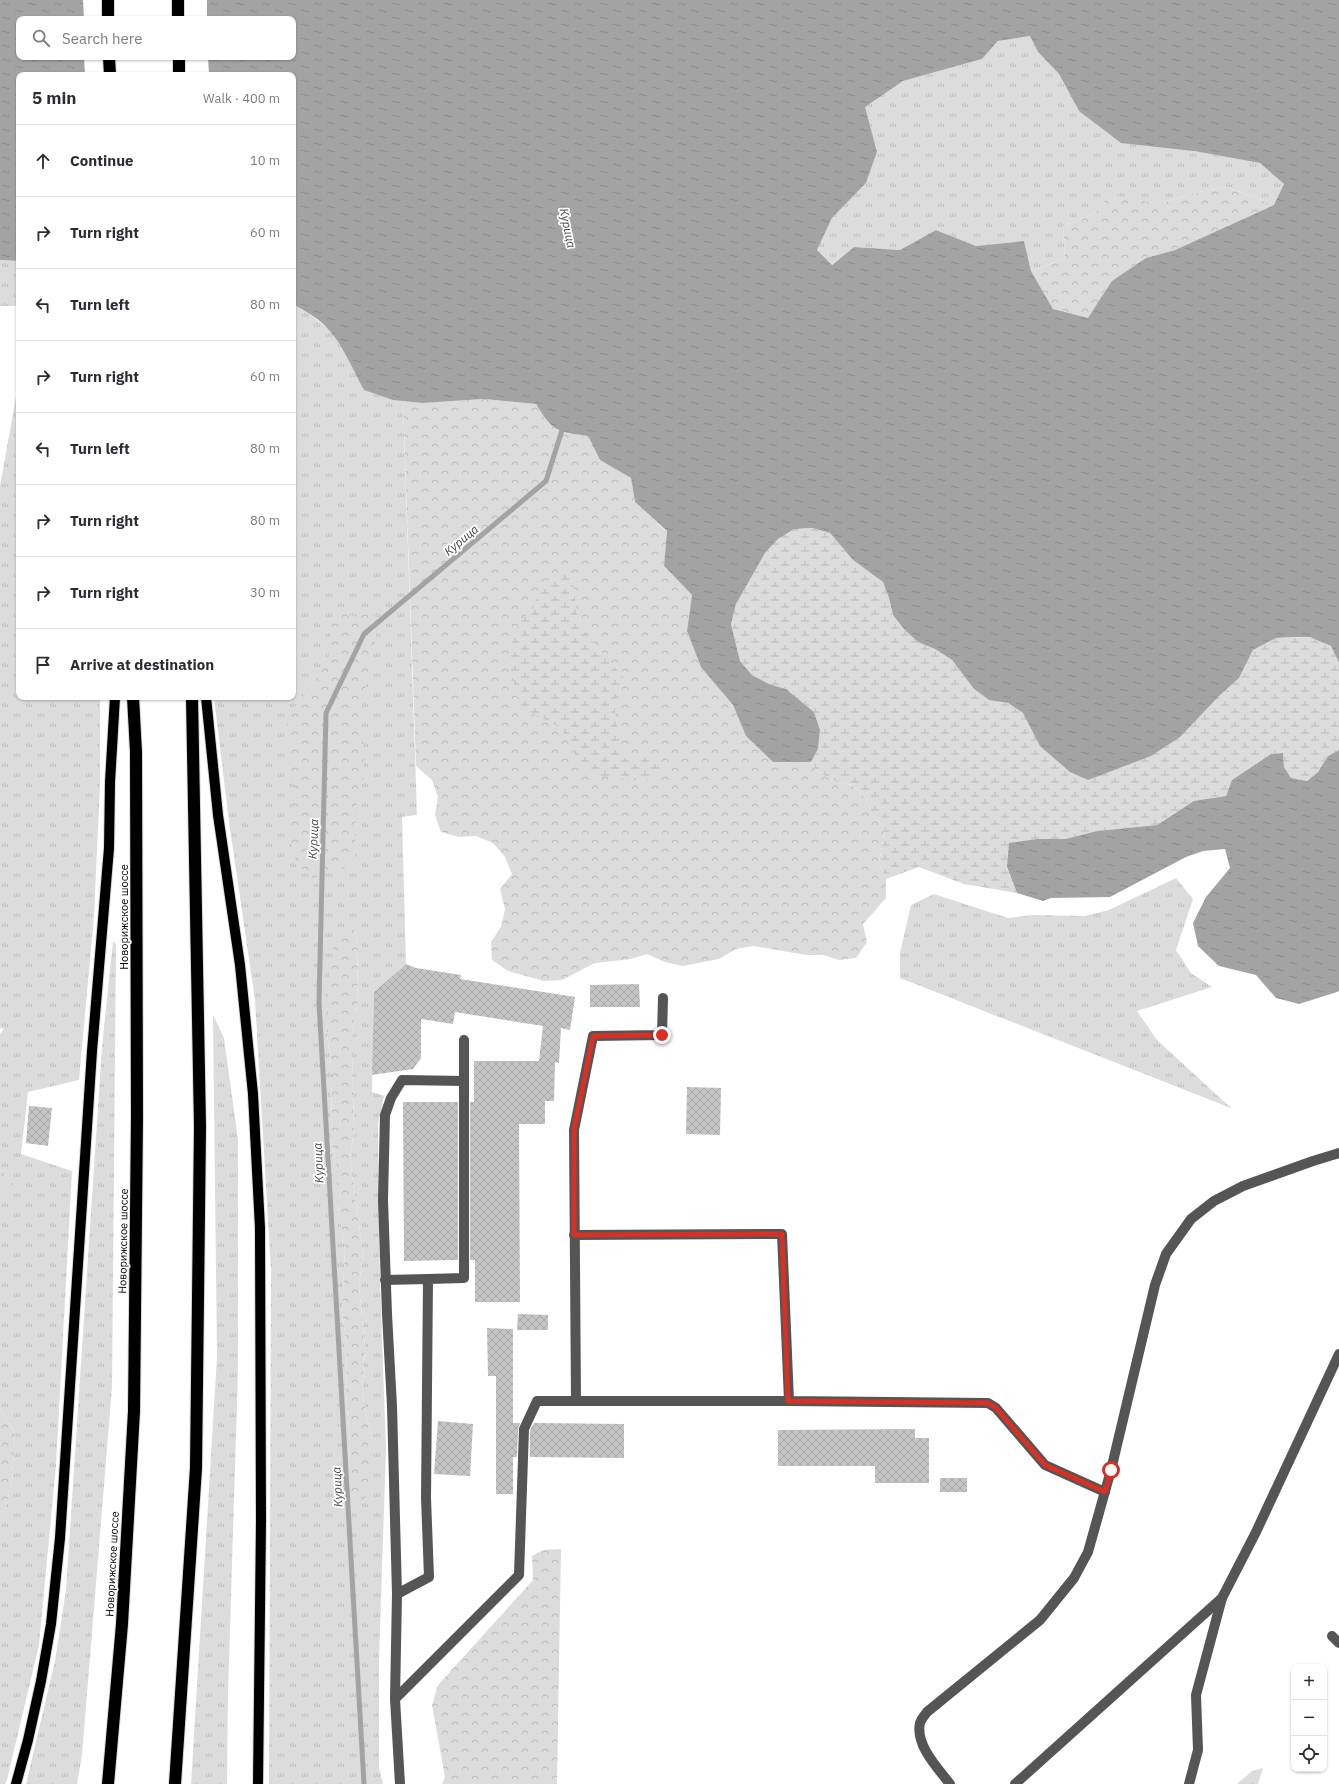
<!DOCTYPE html>
<html lang="en">
<head>
<meta charset="utf-8">
<style>
	body { margin:0; font-family:"IBM Plex Sans",sans-serif; background:#f2f2f3; color:#2b2b33 }
	.controls { position:absolute; right:12px; bottom:12px; display:grid; overflow:hidden; border-radius:8px; box-shadow:0 1px 3px #0004 }
	.controls button { width:36px; height:36px; display:grid; place-items:center; padding:0; border:0; border-bottom:1px solid #e1e1e2; background:#fff; color:#2b2b33; font:20px sans-serif }
	.stop { position:absolute; width:12px; height:12px; margin:-9px; border:3px solid #d93025; border-radius:50%; background:#fff }
	.stop.end { background:#d93025; border-color:#fff; box-shadow:0 1px 4px #0008 }
	.list { margin:0; padding:0; list-style:none }
	h2 { display:flex; justify-content:space-between; align-items:center; height:52px; margin:0; padding:0 16px; font-size:17px }
	h2 small { font-size:13px; font-weight:400; color:#7c7c81 }
	.list li { display:grid; grid-template-columns:26px 1fr auto; gap:12px; align-items:center; box-sizing:border-box; height:72px; padding:0 16px; border-top:1px solid #e1e1e2 }
	.list b { display:block; font-size:15px; white-space:nowrap }
	.list em { font-size:13px; font-style:normal; color:#7c7c81 }
	.icon { flex:none; width:22px; height:22px; fill:none; stroke:currentColor; stroke-width:2; stroke-linecap:round; stroke-linejoin:round }
	.map { position:relative; flex:none; width:1339px; height:1784px; overflow:hidden }
	.search { position:absolute; background:#fff; box-shadow:0 1px 3px #0004; left:16px; top:16px; width:280px; height:44px; display:flex; align-items:center; gap:10px; box-sizing:border-box; padding:0 14px; border-radius:8px; color:#7c7c81; font-size:15px }
	.panel { position:absolute; background:#fff; box-shadow:0 1px 3px #0004; left:16px; top:72px; width:280px; height:628px; border-radius:8px }
	.map>svg:first-child { display:block }
	.grass { fill:url(#grass-tufts); fill-rule:evenodd }
	.forest { fill:url(#forest-crowns) }
	.wetland { fill:url(#wetland-marsh) }
	.water { fill:url(#water-ripples); fill-rule:evenodd }
	.pier { fill:#fff }
	.lines { fill:none; stroke-linecap:round; stroke-linejoin:round }
	.stream { stroke:#a3a3a3; stroke-width:5 }
	.building { fill:url(#building-cross-hatch) }
	.major-casing { stroke:#dbdbdb; stroke-width:12 }
	.highway-casing { stroke:#dbdbdb; stroke-width:14 }
	.minor { stroke:#555; stroke-width:10 }
	.major { stroke:#000; stroke-width:10 }
	.highway { stroke:#000; stroke-width:12 }
	.route { stroke:#d93025; stroke-width:5 }
	.labels { text-anchor:middle; dominant-baseline:central; stroke-width:3.5; stroke-linejoin:round; paint-order:stroke }
	.street-label { font-size:11px; fill:#000; stroke:#fff }
	.water-label { font-size:12px; font-style:italic; fill:#444; stroke:#fff }
</style>
</head>
<body>
<div class="map">
<svg width="1339" height="1784" viewBox="0 0 1339 1784">
	<defs>
		<pattern id="grass-tufts" width="24" height="20" patternUnits="userSpaceOnUse"><rect width="24" height="20" fill="#dcdcdc"/><path d="M3 7l-1-3M5 7V3M7 7l1-3M15 17l-1-3M17 17v-4M19 17l1-3" fill="none" stroke="#bbb"/></pattern>
		<pattern id="forest-crowns" width="20" height="18" patternUnits="userSpaceOnUse"><rect width="20" height="18" fill="#dcdcdc"/><path d="M2 6a3 3 0 1 1 6 0M12 15a3 3 0 1 1 6 0" fill="none" stroke="#bbb"/></pattern>
		<pattern id="wetland-marsh" width="20" height="14" patternUnits="userSpaceOnUse"><rect width="20" height="14" fill="#dcdcdc"/><path d="M1 5h8M5 5V1M11 12h8M15 12V8" fill="none" stroke="#bbb"/></pattern>
		<pattern id="water-ripples" width="26" height="14" patternUnits="userSpaceOnUse"><rect width="26" height="14" fill="#a3a3a3"/><path d="M2 4q2-2 4 0t4 0M15 11q2-2 4 0t4 0" fill="none" stroke="#8b8b8b"/></pattern>
		<pattern id="building-cross-hatch" width="8" height="8" patternUnits="userSpaceOnUse"><rect width="8" height="8" fill="#c4c4c4"/><path d="M0 0l8 8M0 8l8-8" fill="none" stroke="#a7a7a7"/></pattern>
	</defs>
	<rect width="100%" height="100%" fill="#fff"/>
	<g class="grass">
		<polygon points="1030,36 1038,52 1059,74 1079,111 1194,151 1261,163 1284,184 1275,205 1227,187 1194,193 1159,204 1110,195 1094,214 1063,226 1065,259 1031,271 1024,241 976,246 936,230 900,250 854,247 831,265 817,250 832,218 866,183 877,152 864,107 903,81 982,59 998,41"/>
		<polygon points="0,260 19,261 19,306 0,306"/>
		<path d="M293,304L308,313L329,329L340,345L393,400L403,401L417,815L402,817L406,964L374,992L372,1092L384,1096L378,1124L380,1281L386,1450L379,1659V1768L383,1784H269L271,1270L255,1000L229,822L214,697H293ZM356,921L354,928L358,943L357,1005L352,1037V1053L354,1130L350,1160L363,1253L359,1286L365,1348L362,1394L372,1440L371,1487L348,1492L350,1441L346,1394L347,1346L342,1313L345,1248L337,1200V1169L331,1139L332,1073L326,1026Z"/>
		<polygon points="17,391 19,398 19,697 100,697 100,785 94,916 79,1080 28,1092 21,1154 72,1171 56,1465 39,1645 7,1780 5,1784 0,1784 0,1513 5,1510 12,1480 15,1433 0,1409 0,1189 15,1185 0,1169 0,1034 4,1029 0,1028 0,486"/>
		<polygon points="1176,878 1193,899 1176,950 1191,973 1212,987 1137,1011 1157,1040 1231,1108 900,978 900,953 911,905 934,894 1008,918 1032,915 1085,916 1109,910"/>
		<polygon points="113,941 116,945 112,1387 82,1755 77,1784 26,1784 55,1661 66,1590 102,1047"/>
		<polygon points="213,1015 224,1038 238,1140 238,1371 228,1693 227,1784 191,1784 217,1357"/>
		<polygon points="1263,1768 1258,1784 1237,1784 1252,1771"/>
	</g>
	<g class="forest">
		<polygon points="1227,187 1275,205 1175,250 1146,258 1112,282 1088,319 1053,309 1031,271 1065,259 1063,226 1094,214 1110,194 1159,204 1194,193"/>
		<path d="M484,399L536,404C552,431 557,432 588,436L600,460L631,478L635,502L667,532L664,566L692,595L687,631L701,666L733,705L746,736L773,762H811L817,771L833,781L852,785L866,798L873,815L885,828L879,863L886,879V898L863,924L867,942L856,958L839,960L823,955H806L753,946L736,949L719,959L683,966L665,962L647,954L631,959L595,963L562,980L544,981L508,971L492,960L491,942L501,927L505,909L500,889L512,874L505,857L493,843L476,836L459,837L441,832L435,815L438,797L432,780L416,766L403,401L422,403Z"/>
		<polygon points="372,609 378,625 362,705 364,773 356,807 355,856 344,868 313,878 301,868 293,854 289,825 296,795 289,765 287,717 324,668 329,655 332,624 344,614 359,617"/>
		<polygon points="356,920 354,928 358,943 357,1005 352,1037 352,1053 354,1130 350,1160 363,1253 359,1286 365,1348 362,1394 372,1440 372,1472 371,1487 364,1500 350,1508 348,1492 350,1441 346,1394 347,1346 342,1313 345,1248 337,1200 337,1169 331,1139 332,1073 326,1026 329,975 334,943 341,929"/>
		<polygon points="0,1169 16,1186 0,1189"/>
		<polygon points="0,1409 15,1433 12,1480 5,1510 0,1513"/>
		<polygon points="561,1549 557,1784 442,1784 445,1777 432,1705 438,1685 533,1580 532,1556 543,1550"/>
	</g>
	<g class="wetland">
		<polygon points="812,528 830,533 853,560 883,582 889,598 893,615 918,642 935,649 952,660 974,689 989,700 1008,703 1023,713 1033,729 1219,696 1239,678 1253,650 1276,638 1310,637 1331,646 1339,663 1339,750 1328,756 1318,772 1307,781 1291,778 1284,767 1283,753 1271,754 1232,780 1226,796 1213,798 1175,813 1157,825 1097,831 1065,839 1037,839 1007,868 1017,893 964,884 919,867 886,879 879,863 885,828 873,815 866,798 852,785 833,781 817,771 811,762 818,749 820,730 814,712 786,689 769,684 752,675 740,661 731,624 736,604 765,553 778,539 794,529"/>
		<path d="M571,567L577,615L582,630L625,679L616,693L615,712L624,759L654,757L665,769C645,783 639,782 616,777C610,776 603,777 598,775C582,771 566,741 561,728L519,706L509,662L510,646L522,619L533,608L544,579Z"/>
	</g>
	<g class="water">
		<path d="M0,0H1339V663L1331,646L1310,637H1296L1276,638L1253,650L1239,678L1219,696L1180,737L1151,756L1088,780L1070,772L1040,746L1023,713L1008,703L989,700L974,689L952,660L935,649L918,642L904,629L893,615L889,598L883,582L853,560L830,533L812,528L794,529L778,539L765,553L736,604L731,624L740,661L752,675L769,684L786,689L814,712L820,730L818,749L811,762H773L746,736L733,705L701,667L687,631L692,595L664,566L667,531L635,502L631,478L600,460L588,436C557,432 552,431 536,404L484,399L422,403L403,401L393,400L364,390C353,370 344,347 329,330C320,319 305,311 293,304V75H19V261L0,260ZM19,19H293V57H19ZM1030,36L1038,52L1059,74L1079,111L1121,143L1194,151L1260,163L1284,184L1274,205L1175,250L1146,258L1112,281L1088,318L1053,309L1031,271L1024,241L976,246L936,230L900,250L854,247L832,265L817,250L832,218L866,183L877,152L865,107L903,81L982,59L998,41Z"/>
		<polygon points="1339,750 1339,991 1337,992 1299,1004 1276,998 1256,975 1219,966 1198,946 1193,923 1206,897 1230,868 1225,849 1203,851 1186,857 1110,897 1051,898 1043,901 1017,893 1007,867 1009,843 1037,839 1065,839 1097,831 1157,825 1194,801 1226,796 1232,780 1271,754 1283,753 1284,767 1291,778 1307,781 1318,772 1328,756"/>
	</g>
	<g class="pier">
		<polygon points="83,0 207,0 207,19 84,19"/>
		<polygon points="84,57 208,57 209,75 85,75"/>
	</g>
	<g class="lines">
		<polyline class="stream" points="364,1784 319,1003 326,713 364,634 546,481 563,427"/>
	</g>
	<g class="building">
		<polygon points="406,964 416,968 461,975 460,979 575,997 570,1030 561,1028 559,1063 555,1062 554,1101 545,1101 545,1124 519,1124 520,1302 475,1302 475,1260 470,1260 470,1102 474,1102 474,1061 539,1061 543,1026 455,1012 453,1024 421,1019 421,1058 413,1069 372,1075 374,992"/>
		<polygon points="639,984 640,1007 590,1007 590,985"/>
		<polygon points="687,1087 721,1088 720,1135 686,1134"/>
		<polygon points="403,1102 458,1102 458,1260 404,1261"/>
		<polygon points="29,1106 52,1108 48,1146 26,1143"/>
		<polygon points="518,1314 548,1315 548,1330 517,1330"/>
		<polygon points="487,1328 513,1329 513,1423 520,1423 518,1429 517,1457 513,1457 513,1494 496,1494 496,1376 488,1376"/>
		<polygon points="438,1421 473,1424 470,1476 434,1474"/>
		<polygon points="534,1423 624,1424 624,1458 530,1457 530,1431"/>
		<polygon points="915,1429 915,1438 929,1438 929,1483 875,1483 875,1466 778,1466 778,1430"/>
		<rect x="940" y="1478" width="27" height="14"/>
	</g>
	<g class="lines">
		<g class="major-casing">
			<g id="major">
				<polyline points="206,697 218,815 240,965 253,1094 260,1228 261,1521 258,1784"/>
				<polyline points="16,1784 28,1740 41,1681 51,1624 60,1538 92,1051 109,848 110,782 115,697"/>
			</g>
		</g>
		<g class="highway-casing">
			<g id="highway">
				<polyline points="108,0 108,19"/>
				<polyline points="178,0 178,19"/>
				<polyline points="109,57 110,75"/>
				<polyline points="179,57 179,75"/>
				<polyline points="108,1784 122,1624 134,1411 137,1116 136,752 133,697"/>
				<polyline points="175,1784 196,1468 200,1127 192,697"/>
			</g>
		</g>
		<g class="minor">
			<polyline points="464,1040 464,1278 428,1279 426,1498 429,1577 397,1594 392,1406 387,1314 383,1200 385,1115 391,1098 402,1080 464,1081"/>
			<polyline points="574,1235 782,1234 789,1401 988,1403 996,1408 1045,1465 1105,1492"/>
			<polyline points="385,1280 428,1279"/>
			<polyline points="576,1401 574,1130 593,1036 662,1035 663,998"/>
			<polyline points="1332,1636 1339,1643"/>
			<polyline points="395,1699 397,1594"/>
			<polyline points="400,1784 395,1699 519,1575 524,1429 537,1401 789,1401"/>
			<path d="M950,1784C938,1768 915,1745 920,1723C921,1719 925,1715 927,1712L1040,1620L1074,1578L1088,1552L1111,1470L1155,1285L1166,1254L1191,1219L1214,1201L1243,1186L1313,1161L1339,1153"/>
			<polyline points="1015,1784 1222,1598"/>
			<polyline points="1189,1784 1198,1750 1196,1695 1222,1598 1256,1532 1339,1354"/>
		</g>
		<use href="#major" class="major"/>
		<use href="#highway" class="highway"/>
	</g>
	<g class="lines">
		<polyline class="route" points="662,1035 593,1036 574,1130 574,1235 782,1234 788,1401 988,1403 996,1408 1045,1465 1105,1492 1111,1470"/>
	</g>
	<g class="labels">
		<g class="street-label">
			<text transform="translate(124 917) rotate(-90)">Новорижское шоссе</text>
			<text transform="translate(123 1241) rotate(-89)">Новорижское шоссе</text>
			<text transform="translate(112 1564) rotate(-87)">Новорижское шоссе</text>
		</g>
		<g class="water-label">
			<text transform="translate(568 228) rotate(78)">Курица</text>
			<text transform="translate(461 540) rotate(-40)">Курица</text>
			<text transform="translate(313 839) rotate(-88)">Курица</text>
			<text transform="translate(318 1163) rotate(-93)">Курица</text>
			<text transform="translate(337 1487) rotate(-93)">Курица</text>
		</g>
	</g>
</svg>
<div class="controls">
<button>+</button>
<button>−</button>
<button><svg class="icon" aria-label="locate" viewBox="0 0 24 24"><circle cx="12" cy="12" r="6"/><path d="M12 2v4M12 18v4M2 12h4M18 12h4"/></svg></button>
</div>
<div class="stop" style="left:1111px;top:1470px"></div>
<div class="stop end" style="left:662px;top:1035px"></div>
<div class="search"><svg class="icon" aria-label="search" viewBox="0 0 24 24"><circle cx="10" cy="10" r="6"/><path d="M15 15l6 6"/></svg>Search here</div>
<section class="panel">
<h2>5 min<small>Walk · 400 m</small></h2>
<ul class="list">
<li><svg class="icon" aria-label="ahead" viewBox="0 0 24 24"><path d="M12 20V5M6 11l6-6 6 6"/></svg><div><b>Continue</b></div><em>10 m</em></li>
<li><svg class="icon" aria-label="right" viewBox="0 0 24 24"><path d="M7 20v-9h11M14 6l5 5-5 5"/></svg><div><b>Turn right</b></div><em>60 m</em></li>
<li><svg class="icon" aria-label="left" viewBox="0 0 24 24"><path d="M17 20v-9H6M10 6l-5 5 5 5"/></svg><div><b>Turn left</b></div><em>80 m</em></li>
<li><svg class="icon" aria-label="right" viewBox="0 0 24 24"><path d="M7 20v-9h11M14 6l5 5-5 5"/></svg><div><b>Turn right</b></div><em>60 m</em></li>
<li><svg class="icon" aria-label="left" viewBox="0 0 24 24"><path d="M17 20v-9H6M10 6l-5 5 5 5"/></svg><div><b>Turn left</b></div><em>80 m</em></li>
<li><svg class="icon" aria-label="right" viewBox="0 0 24 24"><path d="M7 20v-9h11M14 6l5 5-5 5"/></svg><div><b>Turn right</b></div><em>80 m</em></li>
<li><svg class="icon" aria-label="right" viewBox="0 0 24 24"><path d="M7 20v-9h11M14 6l5 5-5 5"/></svg><div><b>Turn right</b></div><em>30 m</em></li>
<li><svg class="icon" aria-label="arrive" viewBox="0 0 24 24"><path d="M6 21V4h12l-3 4 3 4H6"/></svg><div><b>Arrive at destination</b></div></li>
</ul>
</section>
</div>
</body>
</html>
